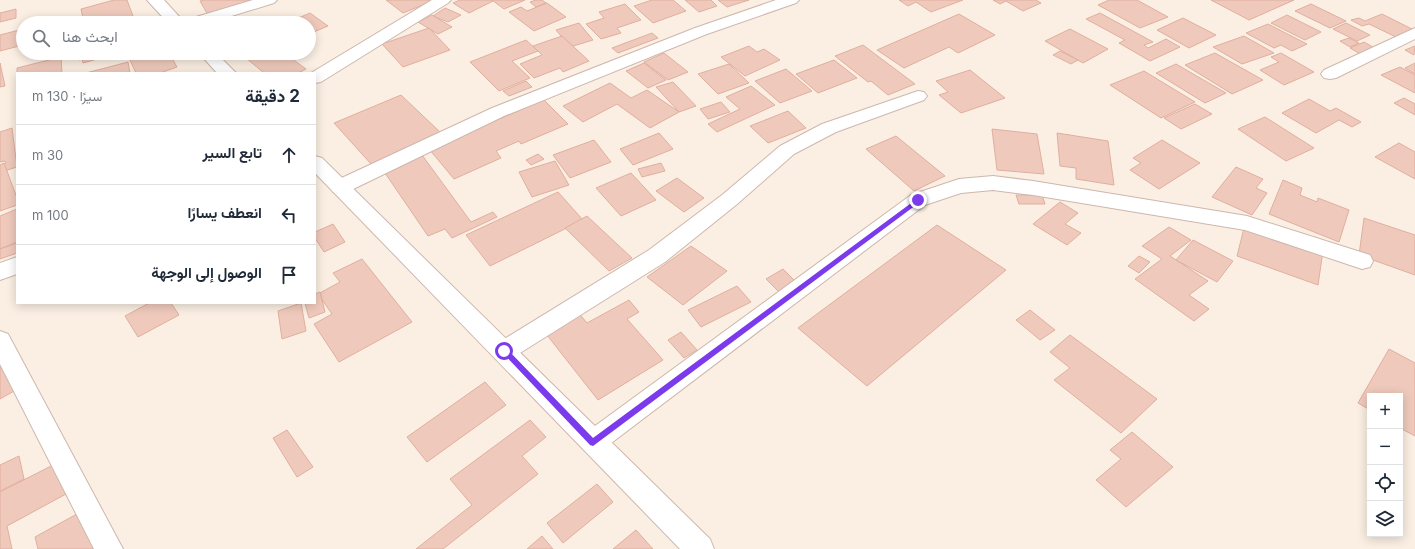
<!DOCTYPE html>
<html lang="ar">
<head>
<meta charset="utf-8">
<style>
	body { margin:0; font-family:Inter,Vazirmatn,sans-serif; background:#f6f6f7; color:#1f2937; direction:rtl }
	.controls { position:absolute; right:12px; bottom:12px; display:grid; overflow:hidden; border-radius:0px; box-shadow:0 2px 10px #0003 }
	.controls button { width:36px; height:36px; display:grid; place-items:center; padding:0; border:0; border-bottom:1px solid #e0e1e3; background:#fff; color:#1f2937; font:20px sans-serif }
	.stop { position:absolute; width:12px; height:12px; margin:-9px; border:3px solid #7c3aed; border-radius:50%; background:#fff }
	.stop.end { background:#7c3aed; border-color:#fff; box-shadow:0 1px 4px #0008 }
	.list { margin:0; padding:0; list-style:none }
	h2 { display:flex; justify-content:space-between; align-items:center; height:52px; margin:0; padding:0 16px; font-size:17px }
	h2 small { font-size:13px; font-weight:400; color:#747a83 }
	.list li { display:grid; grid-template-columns:26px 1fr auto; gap:12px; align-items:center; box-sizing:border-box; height:60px; padding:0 16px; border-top:1px solid #e0e1e3 }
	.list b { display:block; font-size:15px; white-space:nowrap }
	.list em { font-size:13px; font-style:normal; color:#747a83 }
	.icon { flex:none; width:22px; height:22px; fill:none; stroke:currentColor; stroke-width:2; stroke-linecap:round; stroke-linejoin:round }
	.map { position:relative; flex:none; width:1415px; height:549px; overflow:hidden; direction:ltr }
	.search { position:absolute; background:#fff; box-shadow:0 2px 10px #0003; left:16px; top:16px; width:300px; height:44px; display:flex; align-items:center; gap:10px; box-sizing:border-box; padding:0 14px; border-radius:22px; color:#747a83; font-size:15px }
	.panel { position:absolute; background:#fff; box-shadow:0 2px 10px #0003; left:16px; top:72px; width:300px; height:232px; border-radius:0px; direction:rtl }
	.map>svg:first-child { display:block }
	.building { fill:#efcabc; stroke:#e1ae9d }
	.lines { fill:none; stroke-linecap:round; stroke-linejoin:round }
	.minor-casing { stroke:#ceb7ad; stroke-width:2 }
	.tertiary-casing { stroke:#ceb7ad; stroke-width:2 }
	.minor { fill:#fff; fill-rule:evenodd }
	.tertiary { fill:#fff; fill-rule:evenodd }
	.route { fill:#7c3aed }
</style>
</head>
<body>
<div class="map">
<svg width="1415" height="549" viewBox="0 0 1415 549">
	<rect width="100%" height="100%" fill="#fbefe3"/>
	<g class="building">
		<polygon points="114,0 127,0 133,16 109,23 84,23 81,9"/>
		<polygon points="204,0 258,0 208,15 200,1"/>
		<polygon points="386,0 435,0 403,13"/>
		<polygon points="460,0 491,0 493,1 469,13 453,3"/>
		<polygon points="492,0 525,0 504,9"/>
		<polygon points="536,0 542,0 546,3 536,7 530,2"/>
		<polygon points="652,0 673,0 686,11 653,23 634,6"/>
		<polygon points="685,0 711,0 717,6 699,12"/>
		<polygon points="718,0 749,0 727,7"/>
		<polygon points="899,0 963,0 931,12 916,2 908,6"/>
		<polygon points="993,0 1036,0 1041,3 1023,11 1006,1 1000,4"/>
		<polygon points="1109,0 1137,0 1168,17 1140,28 1098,5"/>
		<polygon points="1211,0 1294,0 1249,20"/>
		<polygon points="547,3 566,17 534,31 509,12 521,7 527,11"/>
		<polygon points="625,4 641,20 617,28 621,33 601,39 586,24 604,18 599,12"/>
		<polygon points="1311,4 1346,21 1330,28 1295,11"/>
		<polygon points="445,8 461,15 448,22 433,16"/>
		<polygon points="16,9 16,18 0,22 0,13"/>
		<polygon points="310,13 328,26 309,34 309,23 287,23"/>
		<polygon points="1100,13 1153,42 1144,45 1148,48 1166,39 1180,47 1150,61 1119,43 1125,40 1086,19"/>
		<polygon points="959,14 995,35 958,53 949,47 904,68 877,50"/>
		<polygon points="1382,14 1414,30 1396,37 1369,24 1362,26 1351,20 1359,18 1365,21"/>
		<polygon points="432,15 452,27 438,34 418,22"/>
		<polygon points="1287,15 1321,32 1305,40 1271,23"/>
		<polygon points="1183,18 1216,35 1189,48 1157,30"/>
		<polygon points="579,23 593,40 570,47 556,30"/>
		<polygon points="1346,23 1370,35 1357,41 1333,29"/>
		<polygon points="1268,24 1307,44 1292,51 1281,45 1274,48 1246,33"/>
		<polygon points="429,28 450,50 403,67 382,44"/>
		<polygon points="23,29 23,45 0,51 0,35"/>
		<polygon points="1070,29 1108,49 1083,63 1045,41"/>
		<polygon points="652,33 658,38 618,53 612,48"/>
		<polygon points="562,36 589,61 563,72 560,68 534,78 520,64 542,55 533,46"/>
		<polygon points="1244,36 1274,53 1242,64 1213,47"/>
		<polygon points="1349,38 1359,43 1350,47 1340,41"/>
		<polygon points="526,40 538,51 512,61 530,78 499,91 470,62"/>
		<polygon points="1364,42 1378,50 1364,56 1350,48"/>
		<polygon points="863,45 915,84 888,95 871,81 868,82 835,56"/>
		<polygon points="749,46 757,52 764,49 780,60 745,76 721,57"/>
		<polygon points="1415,46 1414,55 1405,50"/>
		<polygon points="1060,51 1078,60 1071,64 1053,55"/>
		<polygon points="43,53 61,53 47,58"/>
		<polygon points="77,53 101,53 79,60"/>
		<polygon points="104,53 119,53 83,63 82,59"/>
		<polygon points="144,53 169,53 177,67 160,73 136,73 129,58"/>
		<polygon points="240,53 284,53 306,69 298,73 264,73"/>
		<polygon points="664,53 688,72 668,80 644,62"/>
		<polygon points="1215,53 1263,80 1232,94 1185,65"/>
		<polygon points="1281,53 1314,72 1284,85 1260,70 1279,62 1271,57"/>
		<polygon points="61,57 62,73 17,73 17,68"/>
		<polygon points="834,60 857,78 818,93 796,74"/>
		<polygon points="128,62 130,73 86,73"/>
		<polygon points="0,63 5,86 0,87"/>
		<polygon points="644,63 666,80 648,88 626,71"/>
		<polygon points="1415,63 1415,74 1405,68"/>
		<polygon points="729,64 749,83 718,94 698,74"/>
		<polygon points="1176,64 1226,93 1205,103 1156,73"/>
		<polygon points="1400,67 1415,75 1415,93 1381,75"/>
		<polygon points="786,69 812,91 780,103 755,81"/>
		<polygon points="970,70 1005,98 961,113 939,95 948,92 936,81"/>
		<polygon points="1144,71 1195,102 1161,118 1110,85"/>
		<polygon points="526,81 532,87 509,96 503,91"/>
		<polygon points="673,82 696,106 679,112 656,87"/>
		<polygon points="610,83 631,98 647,90 679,112 650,128 617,104 583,122 563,106"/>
		<polygon points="751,86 775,105 717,132 708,124 740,109 726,97"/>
		<polygon points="401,95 440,132 371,164 334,123"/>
		<polygon points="1404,98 1415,104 1415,115 1394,103"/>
		<polygon points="1309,99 1330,111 1336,108 1361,122 1352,127 1339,120 1316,133 1282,113"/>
		<polygon points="544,100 568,124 521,144 519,141 496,151 501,158 454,179 429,149"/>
		<polygon points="721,102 730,112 708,119 700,109"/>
		<polygon points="1195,104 1212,114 1181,129 1164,118"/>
		<polygon points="788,111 806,128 768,143 750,126"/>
		<polygon points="1265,117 1314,148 1286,161 1238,129"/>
		<polygon points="12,128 17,167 1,172 1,165 6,163 5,161 0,162 0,132"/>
		<polygon points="992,129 1037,134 1044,174 997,170"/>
		<polygon points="659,133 673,149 633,165 620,149"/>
		<polygon points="1057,133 1108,141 1114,185 1076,179 1076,168 1060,166"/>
		<polygon points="896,136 945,176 914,191 866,149"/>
		<polygon points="594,140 611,162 570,178 553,155"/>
		<polygon points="1162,140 1200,163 1159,189 1130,170 1141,163 1133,158"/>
		<polygon points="1399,143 1415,152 1415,179 1375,157"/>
		<polygon points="538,154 544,159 531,165 526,160"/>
		<polygon points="422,155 471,222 493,212 497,217 452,238 445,229 428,236 383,170"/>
		<polygon points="555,161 569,185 532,197 519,172"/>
		<polygon points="4,163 17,198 17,205 0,211 0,165"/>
		<polygon points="661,163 665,171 642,177 638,169"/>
		<polygon points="1236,167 1263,179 1256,188 1267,193 1252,215 1212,197"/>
		<polygon points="631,173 656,200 621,216 596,188"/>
		<polygon points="677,178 704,198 684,212 656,191"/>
		<polygon points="1283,180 1302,188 1300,195 1317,202 1318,198 1349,210 1339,242 1269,214"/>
		<polygon points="558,192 583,220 490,266 466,235"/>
		<polygon points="1016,195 1042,195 1045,204 1019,204"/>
		<polygon points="1060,202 1078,213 1065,224 1081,233 1067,245 1033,224"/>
		<polygon points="17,209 17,242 0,249 0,216"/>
		<polygon points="587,216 632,258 609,271 565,228"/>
		<polygon points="1364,218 1415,235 1415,275 1359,255"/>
		<polygon points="333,224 345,242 324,252 315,238 315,232"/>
		<polygon points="1245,224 1323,251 1318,285 1237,256"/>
		<polygon points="937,225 1006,270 867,386 798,328"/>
		<polygon points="1169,227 1191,240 1170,256 1208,281 1189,295 1209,309 1194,321 1135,279 1162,259 1142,246"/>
		<polygon points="1193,240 1233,261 1217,282 1176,260"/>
		<polygon points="17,243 17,253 0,259 0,249"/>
		<polygon points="691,246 727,271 683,305 647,277"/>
		<polygon points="1139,256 1150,262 1139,273 1128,266"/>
		<polygon points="362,259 412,322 339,362 314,324 332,314 318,294 340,282 333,273"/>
		<polygon points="783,269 796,282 779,292 766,279"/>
		<polygon points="737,286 751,302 701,327 688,310"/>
		<polygon points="320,292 325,312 309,318 305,303 315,303 315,294"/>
		<polygon points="629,300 639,312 627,319 663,360 598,400 543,330 577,311 587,323"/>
		<polygon points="149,303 171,303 179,315 138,337 125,316"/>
		<polygon points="301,303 306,331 282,339 278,311"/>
		<polygon points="1030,310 1055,330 1040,340 1016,320"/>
		<polygon points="681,332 697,350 684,358 668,340"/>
		<polygon points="1070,335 1157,399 1121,433 1054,380 1070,368 1050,352"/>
		<polygon points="1389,349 1415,363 1415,436 1400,428 1400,396 1370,396 1370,410 1358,403"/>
		<polygon points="0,363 14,391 0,399"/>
		<polygon points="485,382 506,405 427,462 407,437"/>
		<polygon points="530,420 546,437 522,456 538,474 443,549 416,549 472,505 450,479"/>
		<polygon points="287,430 313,467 297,477 273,438"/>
		<polygon points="1132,432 1173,467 1126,507 1096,480 1121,459 1110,450"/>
		<polygon points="19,456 24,479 0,491 0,465"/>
		<polygon points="57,463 66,494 7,526 12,549 0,549 0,492"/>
		<polygon points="597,484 613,502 563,543 547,523"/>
		<polygon points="86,509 99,549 38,549 35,537"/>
		<polygon points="636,530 653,549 613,549"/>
		<polygon points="542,536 553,549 527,549"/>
	</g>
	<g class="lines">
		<g class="minor-casing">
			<g id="minor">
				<polygon points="253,0 277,0 274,3 209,23 184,23 186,20"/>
				<polygon points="432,0 451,0 448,3 321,82 315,83 315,73 311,73"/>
				<polygon points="776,0 799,0 796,3 707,34 504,116 347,192 340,194 333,192 330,187 333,182 492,108 695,28"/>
				<polygon points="1415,28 1415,39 1336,78 1330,79 1324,78 1321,74 1324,70"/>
				<polygon points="918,91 924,92 927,96 924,100 836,132 794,154 736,205 665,262 512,358 504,361 496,358 492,351 496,344 649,250 722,195 780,146 822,124"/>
				<polygon points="993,176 1033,181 1247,216 1370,255 1373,261 1370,267 1362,269 1245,230 1033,195 993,190 961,193 925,205 602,450 593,454 584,450 580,442 584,434 911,195 959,179"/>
				<polygon points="17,257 17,274 0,280 0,263"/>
				<polygon points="0,331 8,334 123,549 94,549 0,364"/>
			</g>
		</g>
		<g class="tertiary-casing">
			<g id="tertiary">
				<polygon points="147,0 164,0 185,23 168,23"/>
				<polygon points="199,53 216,53 236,73 217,73"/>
				<polygon points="315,156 322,158 710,539 714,549 680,549 315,173"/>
			</g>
		</g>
		<use href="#minor" class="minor"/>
		<use href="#tertiary" class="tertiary"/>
	</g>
	<polygon class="route" points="918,198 921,200 920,202 593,446 590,445 501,351 502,349 507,349 593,438"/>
</svg>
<div class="controls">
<button>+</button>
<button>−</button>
<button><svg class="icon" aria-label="locate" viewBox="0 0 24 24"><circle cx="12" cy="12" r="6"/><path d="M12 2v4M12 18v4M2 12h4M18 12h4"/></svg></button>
<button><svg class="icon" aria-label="layers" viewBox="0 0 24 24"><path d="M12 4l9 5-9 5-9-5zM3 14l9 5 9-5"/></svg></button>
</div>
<div class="stop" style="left:504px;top:351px"></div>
<div class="stop end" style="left:918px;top:200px"></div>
<div class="search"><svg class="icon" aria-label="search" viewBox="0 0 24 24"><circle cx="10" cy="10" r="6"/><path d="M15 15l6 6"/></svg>ابحث هنا</div>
<section class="panel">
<h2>2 دقيقة<small>سيرًا · 130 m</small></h2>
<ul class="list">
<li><svg class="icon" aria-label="ahead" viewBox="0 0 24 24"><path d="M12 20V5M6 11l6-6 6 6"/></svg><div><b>تابع السير</b></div><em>30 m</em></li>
<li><svg class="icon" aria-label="left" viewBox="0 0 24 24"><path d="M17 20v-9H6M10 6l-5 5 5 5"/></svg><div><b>انعطف يسارًا</b></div><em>100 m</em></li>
<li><svg class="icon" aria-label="arrive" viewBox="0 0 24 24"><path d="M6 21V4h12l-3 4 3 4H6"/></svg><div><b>الوصول إلى الوجهة</b></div></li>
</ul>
</section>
</div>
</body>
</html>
